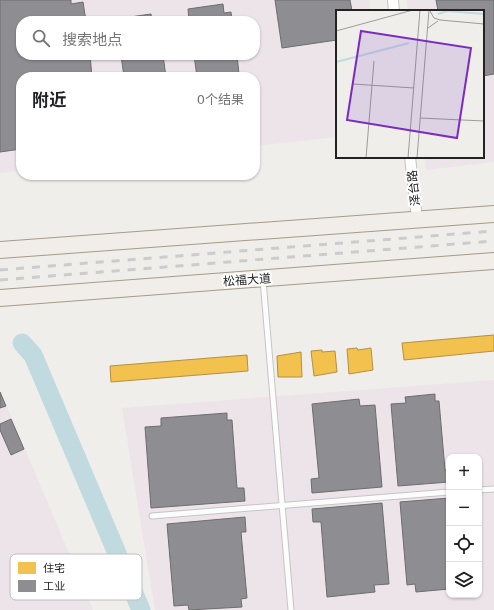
<!DOCTYPE html>
<html lang="zh">
<head>
<meta charset="utf-8">
<style>
	body { margin:0; font-family:"DejaVu Sans","Noto Sans SC",sans-serif; background:#f2f2f2; color:#202124 }
	.controls { position:absolute; right:12px; bottom:12px; display:grid; overflow:hidden; border-radius:8px; box-shadow:0 1px 3px #0004 }
	.controls button { width:36px; height:36px; display:grid; place-items:center; padding:0; border:0; border-bottom:1px solid #e0e0e0; background:#fff; color:#202124; font:20px sans-serif }
	.list { margin:0; padding:0; list-style:none }
	h2 { display:flex; justify-content:space-between; align-items:center; height:52px; margin:0; padding:0 16px; font-size:17px }
	h2 small { font-size:13px; font-weight:400; color:#757577 }
	.icon { flex:none; width:22px; height:22px; fill:none; stroke:currentColor; stroke-width:2; stroke-linecap:round; stroke-linejoin:round }
	.map { position:relative; flex:none; width:494px; height:610px; overflow:hidden }
	.search { position:absolute; background:#fff; box-shadow:0 1px 3px #0004; left:16px; top:16px; width:244px; height:44px; display:flex; align-items:center; gap:10px; box-sizing:border-box; padding:0 14px; border-radius:16px; color:#757577; font-size:15px }
	.panel { position:absolute; background:#fff; box-shadow:0 1px 3px #0004; left:16px; top:72px; width:244px; height:108px; border-radius:16px }
	.map>svg:first-child { display:block }
	.industrial { fill:#ece4e9; fill-rule:evenodd }
	.homes { fill:#f2c14e; stroke:#b49141 }
	.industry { fill:#8d8d92; stroke:#6d6d70 }
	.lines { fill:none; stroke-linecap:round; stroke-linejoin:round }
	.river { stroke:#c1dae0; stroke-width:19 }
	.lane-casing { stroke:#c5c5c3; stroke-width:7 }
	.street-casing { stroke:#c5c5c3; stroke-width:12 }
	.primary-casing { stroke:#a49b89; stroke-width:18 }
	.lane { stroke:#fdfcfc; stroke-width:5 }
	.street { stroke:#fdfcfc; stroke-width:10 }
	.primary { stroke:#f1ede8; stroke-width:16 }
	.rail { stroke:#ccc; stroke-width:3; stroke-dasharray:8 8; stroke-linecap:butt }
	.labels { text-anchor:middle; dominant-baseline:central; stroke-width:4; stroke-linejoin:round; paint-order:stroke }
	.street-label { font-size:12px; fill:#222; stroke:#fff }
	.inset-river { fill:none; stroke:#c1dae0; stroke-width:2 }
	.inset-road { fill:none; stroke:#9d9c9b; stroke-width:1 }
	.view { fill:#7b2cbf; fill-opacity:0.15; stroke:#7b2cbf; stroke-width:2 }
	.inset-edge { fill:none; stroke:#222; stroke-width:2 }
	.key { fill:#fff; stroke:#bdbdbd; stroke-width:1 }
	.key-label { font-size:11px; fill:#222 }
</style>
</head>
<body>
<div class="map">
<svg width="494" height="610" viewBox="0 0 494 610">
	<rect width="100%" height="100%" fill="#efeeeb"/>
	<g class="industrial">
		<path d="M0,0H369L370,11H337V137L255,146V77H21V171L0,173ZM21,21H255V55H21Z"/>
		<polygon points="407,0 494,0 494,162 426,170 425,157 483,157 483,11 408,11"/>
		<path d="M494,380V610H155L122,408ZM449,457H479V595H449Z"/>
		<polygon points="0,390 93,610 0,610"/>
	</g>
	<g class="homes">
		<polygon points="494,335 494,351 404,360 402,343"/>
		<polygon points="357,348 358,350 371,348 373,370 349,374 347,349"/>
		<polygon points="322,350 322,352 335,351 337,372 314,376 311,351"/>
		<polygon points="301,352 302,377 278,377 277,356"/>
		<polygon points="247,355 248,371 111,382 110,366"/>
	</g>
	<g class="industry">
		<polygon points="0,0 71,0 71,4 83,2 86,21 21,21 21,55 90,55 92,77 21,77 21,149 0,152"/>
		<polygon points="275,0 350,0 352,11 337,11 337,40 282,48"/>
		<polygon points="436,0 494,0 494,74 483,76 483,11 438,11"/>
		<polygon points="223,4 224,13 231,12 232,21 189,21 188,9"/>
		<polygon points="151,14 152,21 116,21 116,19"/>
		<polygon points="121,55 163,55 166,77 124,77"/>
		<polygon points="194,55 237,55 239,74 235,74 235,77 197,77"/>
		<polygon points="0,392 6,406 0,408"/>
		<polygon points="435,394 435,401 439,401 445,470 449,470 449,482 398,486 391,404 406,403 405,397"/>
		<polygon points="359,399 360,406 375,405 382,487 312,493 311,479 319,478 312,404"/>
		<polygon points="227,413 227,420 232,420 237,488 244,488 245,501 151,508 145,427 161,426 161,418"/>
		<polygon points="11,419 24,449 11,455 0,430 0,424"/>
		<polygon points="449,498 449,514 447,514 449,589 416,592 415,584 407,585 400,502"/>
		<polygon points="382,503 389,584 374,585 375,592 327,597 321,522 313,522 312,509"/>
		<polygon points="245,517 246,532 241,532 247,598 241,599 242,607 189,610 188,605 174,606 167,524"/>
	</g>
	<g class="lines">
		<polyline class="river" points="22,343 33,355 141,610"/>
		<g class="lane-casing">
			<g id="lane">
				<polyline points="263,280 291,610"/>
				<polyline points="479,490 494,489"/>
				<polyline points="152,516 449,492"/>
			</g>
		</g>
		<g class="street-casing">
			<g id="street">
				<polyline points="393,0 394,11"/>
				<polyline points="410,157 417,219"/>
			</g>
		</g>
		<g class="primary-casing">
			<g id="primary">
				<polyline points="0,250 494,214"/>
				<polyline points="0,298 494,261"/>
			</g>
		</g>
		<use href="#lane" class="lane"/>
		<use href="#street" class="street"/>
		<use href="#primary" class="primary"/>
		<g class="rail">
			<polyline points="0,270 494,231"/>
			<polyline points="0,280 494,241"/>
		</g>
	</g>
	<g class="labels">
		<g class="street-label">
			<text transform="translate(414 188) rotate(-96)">泽台路</text>
			<text transform="translate(247 280) rotate(-4)">松福大道</text>
		</g>
	</g>
	<g transform="translate(336 10)">
		<rect width="148" height="148" fill="#efeeeb"/>
		<path class="inset-river" d="M102,4L111,1L148,4M0,52L73,33"/>
		<path class="inset-road" d="M94,1L98,8L104,10L148,14M92,18L102,11M0,21L77,0M17,74L78,78M84,108L148,111M30,148L38,51M72,148L84,0M81,148L93,0"/>
		<path class="view" d="M25,21L135,38L121,128L11,110Z"/>
		<rect width="148" height="148" class="inset-edge"/>
	</g>
	<rect x="10" y="554" width="132" height="46" rx="6" class="key"/>
	<rect x="18" y="562" width="18" height="12" fill="#f2c14e"/>
	<rect x="18" y="580" width="18" height="12" fill="#8d8d92"/>
	<g class="key-label">
		<text x="43" y="572">住宅</text>
		<text x="43" y="590">工业</text>
	</g>
</svg>
<div class="controls">
<button>+</button>
<button>−</button>
<button><svg class="icon" aria-label="locate" viewBox="0 0 24 24"><circle cx="12" cy="12" r="6"/><path d="M12 2v4M12 18v4M2 12h4M18 12h4"/></svg></button>
<button><svg class="icon" aria-label="layers" viewBox="0 0 24 24"><path d="M12 4l9 5-9 5-9-5zM3 14l9 5 9-5"/></svg></button>
</div>
<div class="search"><svg class="icon" aria-label="search" viewBox="0 0 24 24"><circle cx="10" cy="10" r="6"/><path d="M15 15l6 6"/></svg>搜索地点</div>
<section class="panel">
<h2>附近<small>0个结果</small></h2>
<ul class="list">
</ul>
</section>
</div>
</body>
</html>
